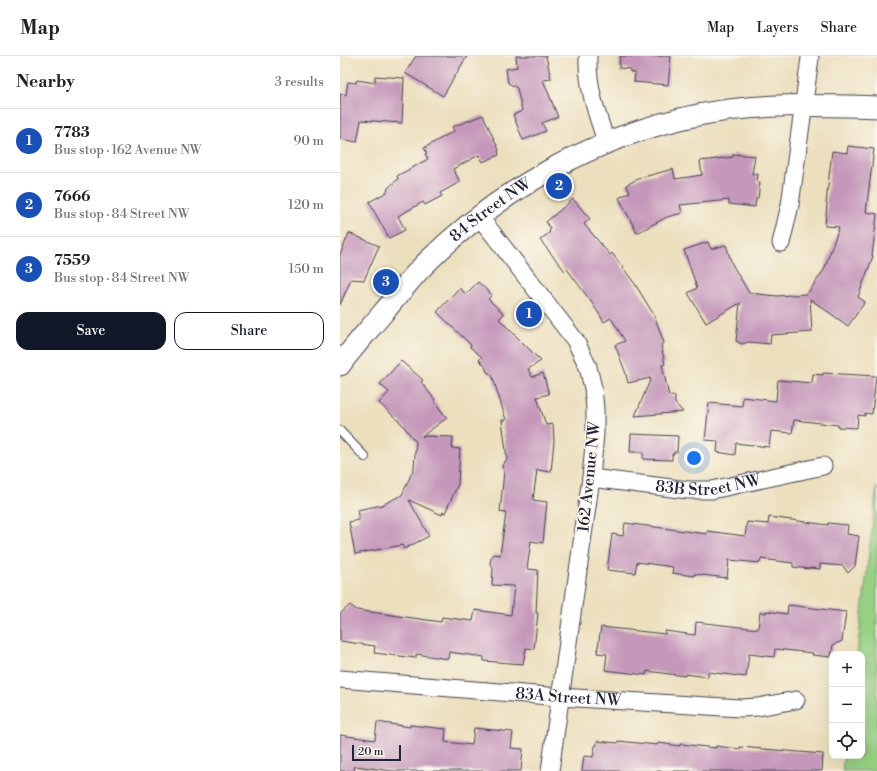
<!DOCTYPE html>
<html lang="en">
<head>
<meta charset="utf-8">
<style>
	body { margin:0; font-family:"Libre Bodoni",serif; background:#f2f2f2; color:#202124 }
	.controls { position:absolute; right:12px; bottom:12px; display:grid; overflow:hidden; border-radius:8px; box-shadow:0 4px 16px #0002 }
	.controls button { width:36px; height:36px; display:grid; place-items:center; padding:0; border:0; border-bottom:1px solid #e0e0e0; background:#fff; color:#202124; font:20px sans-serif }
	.scale { position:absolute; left:12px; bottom:10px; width:49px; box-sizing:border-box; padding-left:4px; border:2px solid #22223b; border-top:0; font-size:11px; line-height:14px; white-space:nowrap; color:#22223b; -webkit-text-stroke:3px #fbf7ec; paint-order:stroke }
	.you { position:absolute; left:354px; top:402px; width:14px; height:14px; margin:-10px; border:3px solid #fff; border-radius:50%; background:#1a73e8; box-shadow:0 0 0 6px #1a73e833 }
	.badge { display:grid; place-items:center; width:26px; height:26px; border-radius:50%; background:#111827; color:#fff; font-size:13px; font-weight:700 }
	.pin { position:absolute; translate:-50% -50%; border:2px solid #fff; box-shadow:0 1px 4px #0006 }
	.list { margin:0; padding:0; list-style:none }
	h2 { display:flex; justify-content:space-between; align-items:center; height:52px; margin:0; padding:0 16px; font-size:17px }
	h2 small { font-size:13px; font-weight:400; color:#757577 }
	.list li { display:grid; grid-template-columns:26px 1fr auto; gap:12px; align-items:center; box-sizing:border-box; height:64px; padding:0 16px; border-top:1px solid #e0e0e0 }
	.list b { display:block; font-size:15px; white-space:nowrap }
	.list p { margin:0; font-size:13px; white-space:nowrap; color:#757577 }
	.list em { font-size:13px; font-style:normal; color:#757577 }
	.actions { display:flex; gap:8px; padding:12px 16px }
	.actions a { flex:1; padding:9px 0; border:1px solid #111827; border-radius:12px; text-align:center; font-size:14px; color:#111827 }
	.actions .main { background:#111827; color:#fff }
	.icon { flex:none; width:22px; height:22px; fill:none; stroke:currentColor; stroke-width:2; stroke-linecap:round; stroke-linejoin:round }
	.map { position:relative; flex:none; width:537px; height:715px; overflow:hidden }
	header { display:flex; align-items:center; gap:24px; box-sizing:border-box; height:56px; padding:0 20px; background:#fff; border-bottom:1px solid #e0e0e0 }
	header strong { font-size:19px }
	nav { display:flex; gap:22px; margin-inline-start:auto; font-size:14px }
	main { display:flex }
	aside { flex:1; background:#fff }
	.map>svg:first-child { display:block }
	.green { fill:#97d083; stroke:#5c795f }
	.building { fill:#c597ba }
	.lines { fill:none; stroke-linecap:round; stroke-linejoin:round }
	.service-casing { stroke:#403e4f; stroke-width:10 }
	.minor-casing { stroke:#403e4f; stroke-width:19 }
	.tertiary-casing { stroke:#403e4f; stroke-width:23 }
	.service { stroke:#fff; stroke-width:8 }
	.minor { stroke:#fff; stroke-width:17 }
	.tertiary { stroke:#fff; stroke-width:21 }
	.labels { text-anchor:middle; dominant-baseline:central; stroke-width:3.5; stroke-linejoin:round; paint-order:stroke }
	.street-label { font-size:16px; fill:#22223b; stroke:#fbf7ec }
</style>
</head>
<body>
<header>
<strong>Map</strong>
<nav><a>Map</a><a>Layers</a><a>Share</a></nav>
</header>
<main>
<aside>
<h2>Nearby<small>3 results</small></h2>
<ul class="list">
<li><span class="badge" style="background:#1a4fb4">1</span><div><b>7783</b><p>Bus stop · 162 Avenue NW</p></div><em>90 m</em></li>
<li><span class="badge" style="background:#1a4fb4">2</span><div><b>7666</b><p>Bus stop · 84 Street NW</p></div><em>120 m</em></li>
<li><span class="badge" style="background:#1a4fb4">3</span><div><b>7559</b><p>Bus stop · 84 Street NW</p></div><em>150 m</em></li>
</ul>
<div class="actions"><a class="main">Save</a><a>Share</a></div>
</aside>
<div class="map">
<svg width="537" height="715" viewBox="0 0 537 715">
	<rect width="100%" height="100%" fill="#fbf7ec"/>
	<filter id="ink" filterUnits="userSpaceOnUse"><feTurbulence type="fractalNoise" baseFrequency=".025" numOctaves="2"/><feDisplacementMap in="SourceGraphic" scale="8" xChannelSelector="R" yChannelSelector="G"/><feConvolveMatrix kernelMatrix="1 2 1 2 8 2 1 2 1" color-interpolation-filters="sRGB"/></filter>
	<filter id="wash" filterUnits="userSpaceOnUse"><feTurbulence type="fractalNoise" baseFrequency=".012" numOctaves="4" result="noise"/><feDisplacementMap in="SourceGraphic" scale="16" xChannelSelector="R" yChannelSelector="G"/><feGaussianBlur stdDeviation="0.9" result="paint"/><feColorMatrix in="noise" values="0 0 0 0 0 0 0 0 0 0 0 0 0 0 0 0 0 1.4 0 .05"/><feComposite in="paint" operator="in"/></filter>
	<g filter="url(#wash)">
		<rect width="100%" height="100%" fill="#ecdfbe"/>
		<polygon class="green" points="537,431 537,715 502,715 504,700 522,700 522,598 517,598"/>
		<g id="blocks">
			<g class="building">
				<polygon points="76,0 127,0 103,40 65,17"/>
				<polygon points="176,0 206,0 211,23 203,24 218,61 202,67 206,75 183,84 173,59 182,55 177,32 168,27 166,13 177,11"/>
				<polygon points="280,0 331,0 328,29 294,26 295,17 290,16 290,13 279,12"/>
				<polygon points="35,20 64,22 62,67 21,64 17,86 0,83 0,38 6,39 8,26 16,27 17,24 35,27"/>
				<polygon points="143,59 159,94 158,95 159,99 143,106 139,99 113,113 120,126 100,137 102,140 85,149 83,146 58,160 65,174 49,182 29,146 47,136 48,132 58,123 57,120 88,103 85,98 87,97 84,92 114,75 112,71"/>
				<polygon points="508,90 534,93 526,156 537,158 532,200 533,200 518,241 525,246 508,270 470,243 472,276 431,279 430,288 409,286 402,288 396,285 400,247 366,267 348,237 357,232 344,194 368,186 371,193 386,189 392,208 409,237 437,240 467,238 484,214 499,171 485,170 487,147 486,147 492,95 507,97"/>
				<polygon points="393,98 415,100 412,118 418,118 417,127 420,127 418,142 416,142 415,151 389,148 389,144 340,149 342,157 327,161 297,177 279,142 290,136 286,129 300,122 333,113 335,123 362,119 360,105 393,101"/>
				<polygon points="233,143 250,163 244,168 270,199 272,197 295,228 314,259 324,287 321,289 325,308 322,309 329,340 335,340 335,347 343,356 295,360 311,322 288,327 285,315 275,289 285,285 271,262 264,266 252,247 227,213 225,215 200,184 210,176 209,175 211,173 206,166"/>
				<polygon points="9,177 39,190 24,224 11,223 0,249 0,199"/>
				<polygon points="138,226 152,239 148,243 164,258 159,263 201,305 188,313 192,321 203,317 209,338 197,341 206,369 213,368 214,385 211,416 197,414 193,444 207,446 203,487 191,485 187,513 198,514 196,557 198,557 194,593 186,592 183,608 144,605 144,601 109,596 108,603 76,598 76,602 34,597 35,590 0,585 0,558 10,549 17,554 101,566 102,561 133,565 135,554 171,559 174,530 152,529 153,512 150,508 151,502 154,498 160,499 166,457 160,456 164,415 162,410 167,403 162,364 166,364 152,319 147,316 145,310 139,304 142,301 130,291 131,289 97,256 119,232 126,238"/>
				<polygon points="61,305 83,324 81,326 95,344 94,345 107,362 82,380 113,381 112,392 120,393 118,428 105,457 103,456 102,459 69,444 89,480 64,493 62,489 15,498 9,466 19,464 17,454 42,449 62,439 74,412 76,385 75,385 61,367 39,347 49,336 40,328"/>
				<polygon points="483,317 536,320 532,358 525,357 525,360 518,359 517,372 498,371 498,369 454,364 452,377 431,375 429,391 396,387 395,399 377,396 378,385 365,384 369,347 402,350 403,341 436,345 438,324 472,327 473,318 483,319"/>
				<polygon points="291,378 338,380 337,396 334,396 334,398 332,398 332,404 303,403 303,396 290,396"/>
				<polygon points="429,461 488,469 488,467 508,469 507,478 519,480 515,510 508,517 503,510 480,508 480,513 470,512 469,513 453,511 453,507 421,503 420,507 389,504 387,522 354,518 354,520 332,517 333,511 297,506 295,517 267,514 272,478 283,480 285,467 367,478 367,475 405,480 407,466 428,468"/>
				<polygon points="448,549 506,556 502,585 493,589 491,601 472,599 473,597 435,593 434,601 409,598 406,621 368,616 368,621 345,618 345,620 307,615 306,619 265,614 267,598 257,597 261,571 325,578 325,575 355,579 356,566 418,573 420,556 426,557 426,555 447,558"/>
				<polygon points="37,666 70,671 70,669 106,673 105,686 132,689 134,672 173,676 171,692 183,693 181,715 52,715 15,710 14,715 0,715 0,679 35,684"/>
				<polygon points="257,685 278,687 278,685 317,689 318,687 340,690 340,688 376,692 376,690 400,693 400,691 483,698 482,715 242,715 244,700 253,701 255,689 256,690"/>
			</g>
		</g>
	</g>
	<g filter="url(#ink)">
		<use href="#blocks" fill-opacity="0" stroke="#403e4f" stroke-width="1"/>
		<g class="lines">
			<g class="service-casing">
				<polyline id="service" points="0,375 25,401"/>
			</g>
			<g class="minor-casing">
				<g id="minor">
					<path d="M248,0C247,31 257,59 267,88"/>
					<polyline points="139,160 235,284 241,296 248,311 253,332 255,353 255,378 251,422 210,715"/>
					<polyline points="441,187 450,149 470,2"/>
					<path id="s1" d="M251,422L348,434H372L483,410"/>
					<path id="s2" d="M0,623L220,641L400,652L418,651L456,644"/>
				</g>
			</g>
			<g class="tertiary-casing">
				<g id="tertiary">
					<path id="s3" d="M0,309C13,291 28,275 42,258C56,242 70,223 85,208C159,134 255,80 358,59C417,47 477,49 537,51"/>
				</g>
			</g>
			<use href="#service" class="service"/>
			<use href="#minor" class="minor"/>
			<use href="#tertiary" class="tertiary"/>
		</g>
	</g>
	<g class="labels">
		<g class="street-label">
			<text stroke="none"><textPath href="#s3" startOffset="217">84 Street NW</textPath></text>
			<text transform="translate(249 421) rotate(-84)">162 Avenue NW</text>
			<text stroke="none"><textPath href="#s1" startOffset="118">83B Street NW</textPath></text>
			<text stroke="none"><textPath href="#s2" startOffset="229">83A Street NW</textPath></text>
		</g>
	</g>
</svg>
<div class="controls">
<button>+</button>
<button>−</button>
<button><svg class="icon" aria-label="locate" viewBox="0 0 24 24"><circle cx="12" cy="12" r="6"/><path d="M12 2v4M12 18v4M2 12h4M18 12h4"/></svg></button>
</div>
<div class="scale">20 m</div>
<div class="you"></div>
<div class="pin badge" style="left:189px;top:258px;background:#1a4fb4">1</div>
<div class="pin badge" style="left:219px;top:130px;background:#1a4fb4">2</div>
<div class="pin badge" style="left:46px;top:226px;background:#1a4fb4">3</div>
</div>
</main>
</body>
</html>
